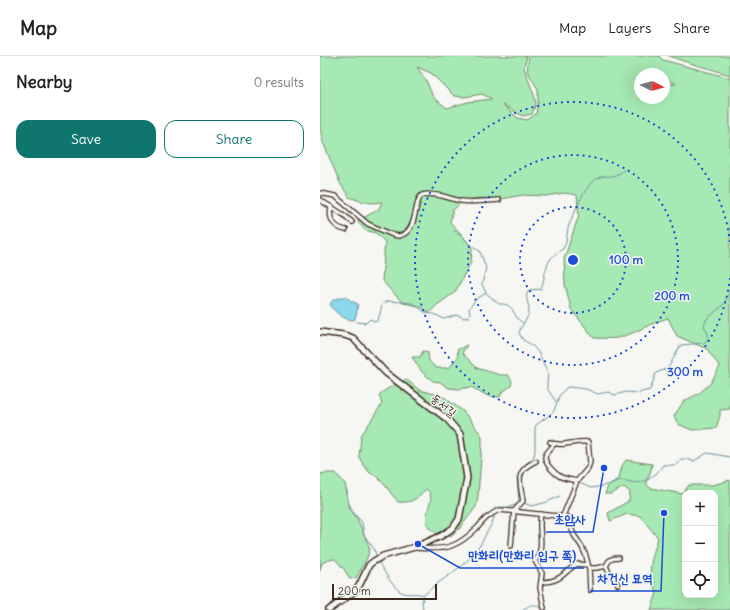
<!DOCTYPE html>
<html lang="en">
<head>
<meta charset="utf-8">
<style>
	body { margin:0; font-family:Delius,"Poor Story",sans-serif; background:#f6f6f6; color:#222 }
	.controls { position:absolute; right:12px; bottom:12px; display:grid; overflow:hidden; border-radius:8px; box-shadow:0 4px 16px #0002 }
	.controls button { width:36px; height:36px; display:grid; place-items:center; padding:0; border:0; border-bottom:1px solid #e0e0e0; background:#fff; color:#222; font:20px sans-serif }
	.compass { position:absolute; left:314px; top:12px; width:36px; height:36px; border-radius:50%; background:#fff; box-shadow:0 4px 16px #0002; rotate:96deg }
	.scale { position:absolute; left:12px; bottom:10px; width:105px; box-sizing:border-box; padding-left:4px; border:2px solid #3b2a1e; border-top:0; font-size:11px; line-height:14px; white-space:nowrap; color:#3b2a1e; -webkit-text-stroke:3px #f6f6f2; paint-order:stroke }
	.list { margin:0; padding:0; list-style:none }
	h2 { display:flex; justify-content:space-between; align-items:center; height:52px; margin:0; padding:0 16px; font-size:17px }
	h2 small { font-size:13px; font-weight:400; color:#767676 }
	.actions { display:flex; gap:8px; padding:12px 16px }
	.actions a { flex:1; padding:9px 0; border:1px solid #0f766e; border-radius:12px; text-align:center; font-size:14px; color:#0f766e }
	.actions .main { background:#0f766e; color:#fff }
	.icon { flex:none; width:22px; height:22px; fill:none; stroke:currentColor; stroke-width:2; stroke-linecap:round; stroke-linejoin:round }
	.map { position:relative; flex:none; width:410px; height:554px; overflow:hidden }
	header { display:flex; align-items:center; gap:24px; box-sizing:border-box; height:56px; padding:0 20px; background:#fff; border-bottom:1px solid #e0e0e0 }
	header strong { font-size:19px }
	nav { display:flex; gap:22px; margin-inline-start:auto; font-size:14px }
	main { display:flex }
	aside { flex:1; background:#fff }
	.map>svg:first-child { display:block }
	.green { fill:#a6e9b4; stroke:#708a69; fill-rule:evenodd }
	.water { fill:#8bd8eb; stroke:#6b9299 }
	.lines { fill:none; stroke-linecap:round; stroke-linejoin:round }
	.stream { stroke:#6b9299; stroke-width:1 }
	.street-casing { stroke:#3b2a1e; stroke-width:6 }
	.secondary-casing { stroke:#3b2a1e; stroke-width:8 }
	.street { stroke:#f6f6f2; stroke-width:3.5 }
	.secondary { stroke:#f6f6f2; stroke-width:5 }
	.ring { fill:none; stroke:#1d4ed8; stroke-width:2; stroke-dasharray:2 4 }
	.labels { text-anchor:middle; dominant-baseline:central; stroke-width:3; stroke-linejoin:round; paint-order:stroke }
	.street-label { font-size:12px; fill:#3b2a1e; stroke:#f6f6f2 }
	.centre { fill:#1d4ed8; stroke:#f6f6f2; stroke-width:2 }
	.ring-label { font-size:12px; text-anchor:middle; font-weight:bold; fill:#1d4ed8; stroke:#f6f6f2; stroke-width:3; stroke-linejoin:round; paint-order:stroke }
	.leader { fill:none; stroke:#1d4ed8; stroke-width:1.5 }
	.callout-dot { fill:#1d4ed8; stroke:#f6f6f2; stroke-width:1.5 }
	.callout-label { font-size:13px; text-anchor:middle; font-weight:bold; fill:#1d4ed8; stroke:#f6f6f2; stroke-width:3; stroke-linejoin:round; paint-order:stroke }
</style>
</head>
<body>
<header>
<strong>Map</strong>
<nav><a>Map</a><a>Layers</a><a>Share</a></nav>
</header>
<main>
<aside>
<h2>Nearby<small>0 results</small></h2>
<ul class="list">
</ul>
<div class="actions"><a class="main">Save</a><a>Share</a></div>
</aside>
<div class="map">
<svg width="410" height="554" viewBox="0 0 410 554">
	<rect width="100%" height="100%" fill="#f6f6f2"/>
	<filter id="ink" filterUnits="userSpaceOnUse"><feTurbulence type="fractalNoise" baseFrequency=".025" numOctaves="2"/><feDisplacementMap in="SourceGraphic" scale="8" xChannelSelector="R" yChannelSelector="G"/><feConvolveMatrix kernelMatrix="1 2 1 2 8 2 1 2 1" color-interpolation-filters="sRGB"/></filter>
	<g filter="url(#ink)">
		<g class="green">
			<path d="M0,0H207L204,12L214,39L216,48L212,58L203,60L183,49L198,62L207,64L216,58L218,47V33L207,15L209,0H339L343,4L410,22V353L400,354V360L396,372L372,374L358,368L354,360L364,345L378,338L390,328L400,311L387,293L357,280L348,262C330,267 315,278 297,282C290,283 282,282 274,282L251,253L245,228L244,203L259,159L257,139L245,137L225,140L203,139L181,143L159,142L143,145L133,154L130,166L141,178L152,192L151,206L135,236L117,249L109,257L99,250L83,247L62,225L65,186L56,177L45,174L37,165L58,154L62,146L53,147L43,146L29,141L20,127L3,86L0,72ZM97,11L111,17L134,40L144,41L162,38L172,43L148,46L127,52L113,41L106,24ZM328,16L335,18H344V22L356,28H350L344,25V42H320V18H332Z"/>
			<path d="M349,0H410V19C390,12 369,8 349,0Z"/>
			<polygon points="147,289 142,297 157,312 180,319 188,319 191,323 192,326 191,330 182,336 180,341 168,340 151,331 139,333 129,332 120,326 113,325 102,316 92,301 100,301 103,295 108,296 109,305 116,312 129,312 138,301 137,294"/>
			<path d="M86,323L99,334L124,341L144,356L162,380V389L158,440L156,451L140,472L132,479L123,483C119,479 113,475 109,471C100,457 119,443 106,433C96,443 93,447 78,446L64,428L56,420L50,417L44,410L39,401L41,380L62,348L59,339C66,332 77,329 86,323Z"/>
			<path d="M306,404L332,408L331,414L326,427L330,432L363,438L369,429H393L410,424V554H331L337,537C325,518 332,502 338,482L320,460L307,458L290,465L288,457L309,445L310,436L304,431L291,438H285L288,430L299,422L302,410ZM365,437H395V539H365Z"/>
			<polygon points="6,417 16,417 25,428 30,453 37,462 50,493 47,502 36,522 30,523 24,513 15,503 9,504 2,507 0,514 0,418"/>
		</g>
		<path class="water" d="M23,241H27L31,245L38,248L36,260L34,264C24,264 15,257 10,248L13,244Z"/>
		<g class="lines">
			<g class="stream">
				<polyline points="134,175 142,179 148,187 160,195 166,212 162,228 166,237"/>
				<path d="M150,258L149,253L155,244L166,237L179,248C197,247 190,260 203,267"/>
				<polyline points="37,266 46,267 50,263 56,266 58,264 62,250 65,246 69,245 92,247 106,257 114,258 124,263 137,259 144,262 149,261"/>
				<path d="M236,346L227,332V327L228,317L218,296L212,289L203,284L199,277C201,269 208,263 209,256C210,248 203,241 209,234C213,233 217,234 221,233C227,214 224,203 243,193C248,185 246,177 249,169C253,158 265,132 273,125C284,116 291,125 304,114"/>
				<polyline points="259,427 271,432 283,430 301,424 317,427 329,423 337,417 343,409 354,409 357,408 361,403 365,403 374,405 387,397 410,401"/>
				<polyline points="27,434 27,444 35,459 42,466 44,479 54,493 57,502"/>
				<polyline points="199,446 197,422 201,414 214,400 215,395 215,372 216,369 231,358 234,355 239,340 246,332 249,331 266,333 278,338 288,336 295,339 306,336 317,337 330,334 336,317 348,312 361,289 384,287 388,283 388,277 384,270 386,264 404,248 410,235"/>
				<polyline points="203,447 212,450 227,446 240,440"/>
				<path d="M175,454V452C184,450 191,453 198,447"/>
				<path d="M58,505C62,512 75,536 84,537C91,539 97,536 103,539"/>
				<path d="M103,554L102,546L104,539C126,518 152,509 165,480C169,472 174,466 175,457"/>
				<path d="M202,554C212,548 214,546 224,554"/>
			</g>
			<g class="street-casing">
				<g id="street">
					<path d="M0,137L15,140L48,168L73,179L79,180C99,176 93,145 102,139C107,137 113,139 117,139C126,140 133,144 141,145C153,147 167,145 179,144"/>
					<polyline points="0,144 24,159 32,166"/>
					<path d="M11,151C8,164 15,172 26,174"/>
					<path d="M230,386C242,392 255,384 268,386L270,406L268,412L257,425L243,460"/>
					<path d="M234,388C232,392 225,397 225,401C225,408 235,418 241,421C246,423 252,424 257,425"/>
					<path d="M221,458C217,474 226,491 215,505L222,517L220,532L224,552"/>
					<path d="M191,490L194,455L203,445C200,425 194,415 216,405"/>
					<path d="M96,492C125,494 136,493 158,471C164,464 170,457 180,454L247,461L254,479L262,491L266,500L269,512L270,534"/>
					<path d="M286,510C289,503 292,502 299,502"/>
					<polyline points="269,512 277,512 286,510 290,519 295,523 298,529"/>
					<path d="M221,526C242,526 242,517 257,508L268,509"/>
				</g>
			</g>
			<g class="secondary-casing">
				<polyline id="secondary" points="0,276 24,279 33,282 66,317 127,363 140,378 147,422 139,463 133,472 121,480 105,487 95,491 63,500 54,505 49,509 39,530 35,535 9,554"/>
			</g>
			<use href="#street" class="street"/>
			<use href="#secondary" class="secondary"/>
		</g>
	</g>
	<g class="ring">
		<circle cx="253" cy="204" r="53"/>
		<circle cx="253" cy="204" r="105"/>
		<path d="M410 222A158 158 0 1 1 410 186"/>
	</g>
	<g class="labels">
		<g class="street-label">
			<text transform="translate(124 349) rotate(40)">동서길</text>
		</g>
	</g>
	<circle cx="253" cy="204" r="6" class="centre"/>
	<g class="ring-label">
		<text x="306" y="208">100 m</text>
		<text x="352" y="244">200 m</text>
		<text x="365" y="320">300 m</text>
	</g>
	<path class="leader" d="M284 412L273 476H226M98 488L140 512H264M344 457L341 535H270"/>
	<g class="callout-dot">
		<circle cx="284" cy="412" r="4"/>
		<circle cx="98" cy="488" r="4"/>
		<circle cx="344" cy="457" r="4"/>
	</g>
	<g class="callout-label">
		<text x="250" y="468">초암사</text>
		<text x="202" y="504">만화리(만화리 입구 쪽)</text>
		<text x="305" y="527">차건신 묘역</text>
	</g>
</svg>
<div class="controls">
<button>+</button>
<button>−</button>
<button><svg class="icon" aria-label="locate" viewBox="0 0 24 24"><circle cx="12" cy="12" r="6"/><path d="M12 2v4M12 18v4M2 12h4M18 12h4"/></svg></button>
</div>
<svg class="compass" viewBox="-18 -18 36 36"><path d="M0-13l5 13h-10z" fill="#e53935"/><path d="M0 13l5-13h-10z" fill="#767676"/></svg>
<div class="scale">200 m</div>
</div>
</main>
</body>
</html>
